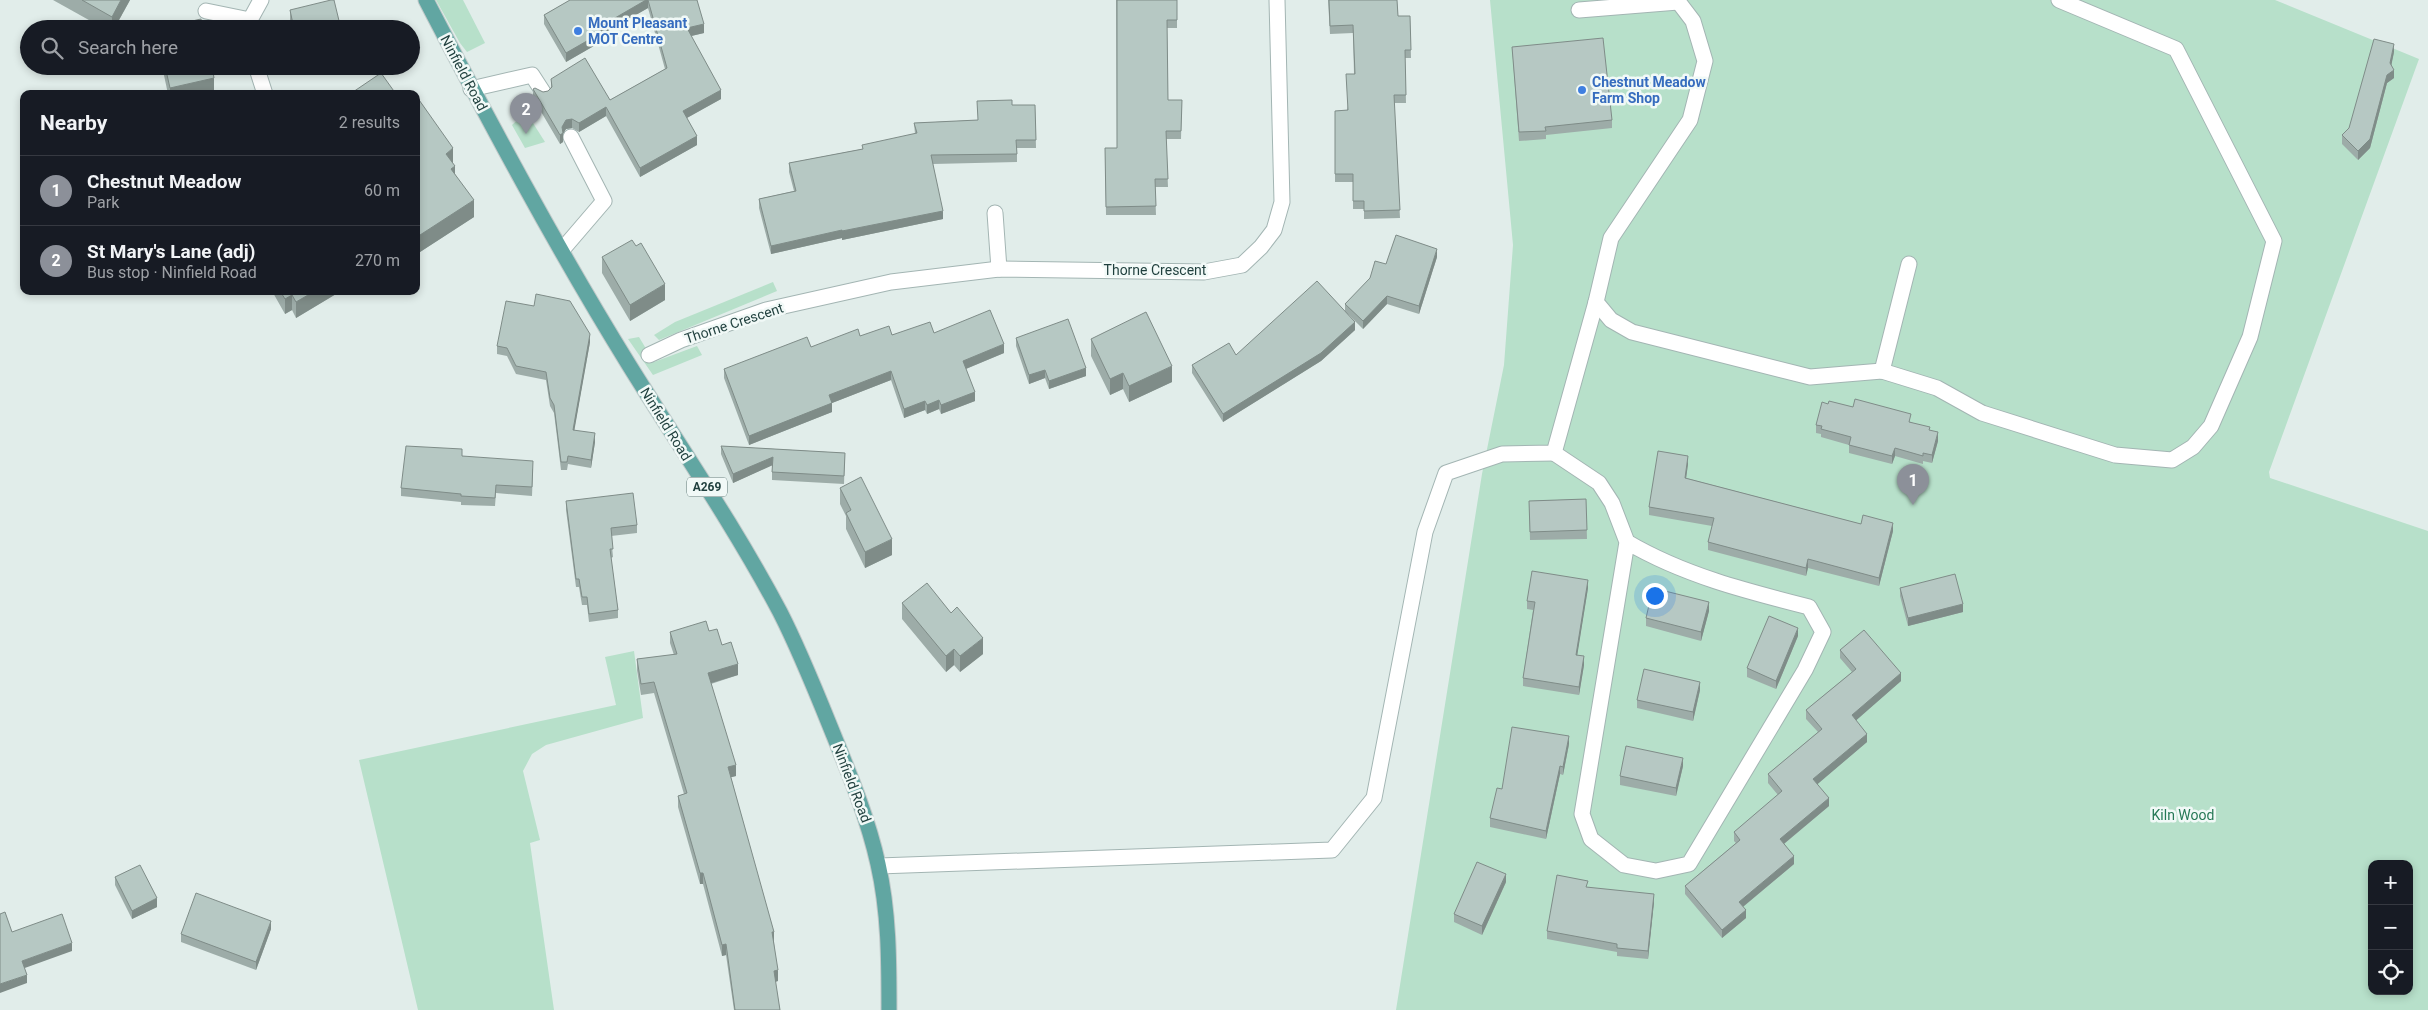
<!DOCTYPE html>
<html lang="en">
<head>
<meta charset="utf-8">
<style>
	body { margin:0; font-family:Roboto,sans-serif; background:#20242c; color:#f1f3f6 }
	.controls { position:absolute; right:15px; bottom:15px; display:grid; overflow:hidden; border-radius:10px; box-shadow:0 2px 8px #0003 }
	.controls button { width:45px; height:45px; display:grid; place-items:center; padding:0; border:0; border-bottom:1px solid #363941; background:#171b24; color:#f1f3f6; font:25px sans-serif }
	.you { position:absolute; left:1654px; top:595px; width:18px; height:18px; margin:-12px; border:4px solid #fff; border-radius:50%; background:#1a73e8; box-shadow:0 0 0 8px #1a73e833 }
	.badge { display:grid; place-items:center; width:32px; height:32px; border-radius:50%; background:#8c9099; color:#fff; font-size:16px; font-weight:700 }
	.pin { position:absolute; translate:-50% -41px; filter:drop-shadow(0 1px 2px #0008) }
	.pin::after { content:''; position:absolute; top:26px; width:18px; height:15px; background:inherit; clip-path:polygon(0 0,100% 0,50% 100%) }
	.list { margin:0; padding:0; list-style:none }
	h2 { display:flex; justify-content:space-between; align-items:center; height:65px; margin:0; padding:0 20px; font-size:21px }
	h2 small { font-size:16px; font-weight:400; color:#9ea1a6 }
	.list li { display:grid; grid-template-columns:32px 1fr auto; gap:15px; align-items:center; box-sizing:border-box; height:70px; padding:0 20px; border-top:1px solid #363941 }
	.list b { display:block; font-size:19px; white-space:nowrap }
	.list p { margin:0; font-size:16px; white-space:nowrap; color:#9ea1a6 }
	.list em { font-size:16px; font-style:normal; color:#9ea1a6 }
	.icon { flex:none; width:28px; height:28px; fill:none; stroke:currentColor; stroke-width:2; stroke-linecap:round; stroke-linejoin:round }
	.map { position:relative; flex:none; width:2428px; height:1010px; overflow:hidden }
	.search { position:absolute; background:#171b24; box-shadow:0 2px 8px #0003; left:20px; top:20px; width:400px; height:55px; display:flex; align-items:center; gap:12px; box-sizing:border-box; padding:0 18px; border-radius:28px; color:#9ea1a6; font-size:19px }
	.panel { position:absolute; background:#171b24; box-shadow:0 2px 8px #0003; left:20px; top:90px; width:400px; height:205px; border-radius:10px }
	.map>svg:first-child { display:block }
	.green { fill:#b7e0ca; fill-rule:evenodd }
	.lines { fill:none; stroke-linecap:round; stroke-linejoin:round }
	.lane-casing { stroke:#a3b5b3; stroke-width:17 }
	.street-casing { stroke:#a3b5b3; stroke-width:17 }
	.primary-casing { stroke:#c0c9c9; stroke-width:17 }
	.lane { stroke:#fff; stroke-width:15 }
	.street { stroke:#fff; stroke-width:15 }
	.primary { stroke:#61a6a2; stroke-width:15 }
	.wall { fill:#9daca8 }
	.shaded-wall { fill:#7f8c88 }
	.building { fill:#b6c8c3; stroke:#7f8c88 }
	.shop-dot { fill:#3f7fe0; stroke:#f1f9f7; stroke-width:2 }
	.labels { text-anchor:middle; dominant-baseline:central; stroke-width:5; stroke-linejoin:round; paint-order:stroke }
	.shield { fill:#f1f9f7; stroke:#5e7775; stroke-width:1 }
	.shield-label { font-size:12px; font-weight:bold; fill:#1f3f3d }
	.shop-label { font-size:14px; font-weight:bold; fill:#366cbe; stroke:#f1f9f7; text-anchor:start }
	.street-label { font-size:14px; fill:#1f3f3d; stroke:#f1f9f7 }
	.park-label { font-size:14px; fill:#267956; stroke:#f1f9f7 }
</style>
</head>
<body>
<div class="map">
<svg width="2428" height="1010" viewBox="0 0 2428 1010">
	<rect width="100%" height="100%" fill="#e1edea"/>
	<g class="green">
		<polygon points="436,0 463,0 485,43 467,52 460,43"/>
		<path d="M1490,0H2275L2419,59L2269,472L2270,478L2428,531V1010H1396L1482,474L1504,365L1513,245ZM2372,864H2409V991H2372Z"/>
		<polygon points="526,112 545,142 525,148 512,125"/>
		<polygon points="773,282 777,291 659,340 654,335 675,322"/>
		<polygon points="639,337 654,362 697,346 702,355 653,375 628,339"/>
		<polygon points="634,651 643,718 546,745 532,754 523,771 540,840 530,843 554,1010 418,1010 359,760 616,705 605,657"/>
	</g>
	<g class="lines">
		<g class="lane-casing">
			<g id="lane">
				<polyline points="1677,0 1693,21 1705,61 1690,120 1611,238 1596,302 1611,320 1632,332 1810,377 1882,371 1937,388 1982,413 2115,455 2172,460 2193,447 2211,426 2250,337 2274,241 2176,49 2059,0"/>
				<polyline points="1579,10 1678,2"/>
				<polyline points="471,89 532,75 543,92"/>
				<polyline points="562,250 604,201 571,137"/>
				<polyline points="1882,371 1909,264"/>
				<path d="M1554,453L1599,483L1612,503L1627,542L1582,814L1591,839L1624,865L1656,871L1689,864L1805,670L1823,632L1809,607C1746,591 1683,575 1627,542"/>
				<polyline points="879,866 1332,850 1374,798 1425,532 1446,473 1502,454 1554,453 1596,302"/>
			</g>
		</g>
		<g class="street-casing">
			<g id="street">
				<polyline points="206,11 250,20"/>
				<polyline points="250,29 250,20 261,0"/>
				<polyline points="256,66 265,94"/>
				<polyline points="995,213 999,269"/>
				<polyline points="649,355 681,340 766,310 891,282 999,269 1204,272 1242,265 1261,247 1274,230 1282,202 1277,0"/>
			</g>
		</g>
		<g class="primary-casing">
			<path id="primary" d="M426,0C490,123 556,247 629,365C680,447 735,527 780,612C800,651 817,694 834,736C851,778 868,819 878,864C889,912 889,961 889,1010"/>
		</g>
		<use href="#lane" class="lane"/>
		<use href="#street" class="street"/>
		<use href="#primary" class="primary"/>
	</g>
	<g class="wall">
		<polygon points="53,0 130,0 114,29 105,29"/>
		<polygon points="570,0 697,0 704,33 691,36 721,99 687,118 697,145 640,177 606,116 579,132 572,128 566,129 563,134 563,142 560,144 533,98 533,89 543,92 548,91 551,87 551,79 610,100 665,69 648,8 599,36 599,43 566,62 544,24 544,15"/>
		<polygon points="1116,0 1177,0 1177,28 1167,28 1168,100 1182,100 1181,139 1166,139 1168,187 1155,187 1156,215 1106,215 1105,148 1117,148"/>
		<polygon points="1328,0 1397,0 1398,16 1410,16 1411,58 1405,58 1406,103 1394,103 1400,218 1364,219 1364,209 1353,209 1353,182 1335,182 1335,111 1347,110 1354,74 1353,33 1330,34"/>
		<polygon points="290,10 341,29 290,29"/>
		<polygon points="1512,47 1612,120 1612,128 1546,135 1546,139 1519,141"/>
		<polygon points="2394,52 2391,65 2394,78 2387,83 2370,148 2358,160 2342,144 2342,135 2349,128"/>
		<polygon points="162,66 212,66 214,94 168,94"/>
		<polygon points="299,66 337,66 301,74"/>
		<polygon points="416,98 453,164 455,174 474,217 420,252 416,246"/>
		<polygon points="1012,105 1035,105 1036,148 1017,148 1017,162 933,164 943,219 842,240 842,238 771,254 759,208 759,199 794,191 789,172 789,163 862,149 915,134 914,123 978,120"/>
		<polygon points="602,257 665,300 630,321 602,273"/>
		<polygon points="1437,257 1419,314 1387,304 1363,329 1348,314 1355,330 1321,361 1223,422 1192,373 1192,365 1236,355 1345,312 1345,304 1386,264"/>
		<polygon points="272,291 341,291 296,318 292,310 285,314"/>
		<polygon points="934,333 1004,353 966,369 975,401 941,414 939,409 927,414 925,410 904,418 891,380 832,403 832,412 749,445 724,378 724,369 811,347 860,336"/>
		<polygon points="1016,338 1086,376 1049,389 1045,378 1029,384 1016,346"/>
		<polygon points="1091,339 1172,382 1129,402 1123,389 1110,395 1091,356"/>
		<polygon points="590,342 574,430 595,442 591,468 568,464 567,470 561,470 554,413 550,406 546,380 516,374 507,356 497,354 497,346"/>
		<polygon points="1828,404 1853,407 1911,422 1930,431 1938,441 1932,463 1923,461 1923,464 1895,456 1892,464 1849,453 1849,445 1821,437 1821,434 1816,433 1816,425"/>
		<polygon points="721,446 845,453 844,484 772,480 772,465 733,483 721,454"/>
		<polygon points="462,456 533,469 532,496 496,493 495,506 461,505 461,502 401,496 401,488"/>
		<polygon points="1688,464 1686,478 1861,524 1893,531 1879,586 1808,568 1806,576 1708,550 1708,542 1712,526 1649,515 1649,507"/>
		<polygon points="840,488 892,555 865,568 846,529 846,516 840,504"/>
		<polygon points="1586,499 1587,539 1530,540 1529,501"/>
		<polygon points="566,501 637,525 637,533 611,536 613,557 611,558 618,610 618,618 589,622 587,605 582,605 579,587 576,587 566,510"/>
		<polygon points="1588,588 1577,655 1584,665 1579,695 1523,686 1523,678 1533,610 1527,609 1527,601"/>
		<polygon points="1900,588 1963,612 1908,626 1900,596"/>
		<polygon points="902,603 983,654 960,672 954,665 946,672 902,619"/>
		<polygon points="1709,611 1701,641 1646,626 1646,618"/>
		<polygon points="709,631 722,645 738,675 711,684 736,776 731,777 774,943 778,981 775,982 780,1010 734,1010 726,955 722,956 703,884 700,884 678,807 678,796 684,794 654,693 641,695 637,670 637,659 674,655 670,643 670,632"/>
		<polygon points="1798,636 1776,689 1747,677 1747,668"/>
		<polygon points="1840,650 1901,681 1856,720 1867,742 1817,784 1829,806 1784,844 1794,864 1743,907 1746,918 1722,938 1685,894 1685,886 1736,843 1734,841 1734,832 1778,795 1768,783 1768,774 1818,732 1806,719 1806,710 1852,672 1840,658"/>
		<polygon points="1700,690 1693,721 1637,708 1637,700"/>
		<polygon points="1569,744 1563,775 1560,774 1546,839 1490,827 1490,818 1502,789"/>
		<polygon points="1683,766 1676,796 1620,785 1620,776"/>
		<polygon points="115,877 157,907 132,919 115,885"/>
		<polygon points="1506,882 1482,935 1454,922 1454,914"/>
		<polygon points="1588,887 1654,902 1648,959 1617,956 1617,952 1547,939 1547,931"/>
		<polygon points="271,929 256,970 181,942 181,934"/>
	</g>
	<g class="shaded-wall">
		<polygon points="121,0 130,0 114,29 112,29 112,17"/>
		<polygon points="646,0 648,0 648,8 599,36 599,43 566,62 566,53 596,29"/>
		<polygon points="704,24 704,33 687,37 687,28"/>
		<polygon points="2394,44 2394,52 2390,72 2390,63"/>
		<polygon points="301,66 337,66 301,74"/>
		<polygon points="2394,70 2394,78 2387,83 2370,148 2358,160 2358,151 2387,75"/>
		<polygon points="214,78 214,94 170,94 170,88"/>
		<polygon points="721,90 721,99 683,120 683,111"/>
		<polygon points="606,107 606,116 579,132 579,123"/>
		<polygon points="572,119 572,128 566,129 563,134 563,142 560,144 560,135 562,127 566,120"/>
		<polygon points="697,136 697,145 640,177 640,168"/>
		<polygon points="453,148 453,164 446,154"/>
		<polygon points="455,166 455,183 451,169"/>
		<polygon points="474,200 474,217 420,252 420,235"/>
		<polygon points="943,211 943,219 842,240 842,231"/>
		<polygon points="842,230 842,238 771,254 771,246"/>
		<polygon points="1437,249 1437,257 1419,314 1419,306"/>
		<polygon points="665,284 665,300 630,321 630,305"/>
		<polygon points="315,291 341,291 296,318 296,302"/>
		<polygon points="292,295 292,310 285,314 285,299"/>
		<polygon points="1387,296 1387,304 1363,329 1363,321"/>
		<polygon points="1355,322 1355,330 1321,361 1223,422 1223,414"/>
		<polygon points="590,334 590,342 573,438 573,430"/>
		<polygon points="1004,344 1004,353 963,370 963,361"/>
		<polygon points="1172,366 1172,382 1129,402 1129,386"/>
		<polygon points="1086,368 1086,376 1049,389 1049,381"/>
		<polygon points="1045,370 1045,378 1029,384 1029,375"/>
		<polygon points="891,371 891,380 832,403 832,412 749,445 749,436 829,395"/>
		<polygon points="1123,373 1123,389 1110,395 1110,379"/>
		<polygon points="975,392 975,401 941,414 941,405"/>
		<polygon points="939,400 939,409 927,414 927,405"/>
		<polygon points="925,401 925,410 904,418 904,409"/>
		<polygon points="1938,432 1938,441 1932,463 1932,455"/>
		<polygon points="595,433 595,442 591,468 591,460"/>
		<polygon points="1895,448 1895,456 1892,464 1892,456"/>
		<polygon points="1688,456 1688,464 1685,486 1685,478"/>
		<polygon points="773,457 773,465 733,483 733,474"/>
		<polygon points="1893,523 1893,531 1879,586 1879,578"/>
		<polygon points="892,539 892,555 865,568 865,552"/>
		<polygon points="1808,559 1808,568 1806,576 1806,568"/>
		<polygon points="1588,580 1588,588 1576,663 1576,655"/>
		<polygon points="1709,602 1709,611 1701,641 1701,632"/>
		<polygon points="1963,604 1963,612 1908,626 1908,618"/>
		<polygon points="1798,628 1798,636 1776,689 1776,681"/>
		<polygon points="983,638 983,654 960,672 960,656"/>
		<polygon points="954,649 954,665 946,672 946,656"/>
		<polygon points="1584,656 1584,665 1579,695 1579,687"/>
		<polygon points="738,664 738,675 708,684 708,673"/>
		<polygon points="1901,673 1901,681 1852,724 1852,715"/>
		<polygon points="1700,682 1700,690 1693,721 1693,712"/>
		<polygon points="1867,734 1867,742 1813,788 1813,779"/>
		<polygon points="1569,736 1569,744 1563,775 1563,767"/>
		<polygon points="1683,758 1683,766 1676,796 1676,788"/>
		<polygon points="736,765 736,776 728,778 728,767"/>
		<polygon points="1560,766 1560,774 1546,839 1546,831"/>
		<polygon points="1829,798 1829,806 1780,847 1780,839"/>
		<polygon points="1794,856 1794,864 1739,910 1739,902"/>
		<rect x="700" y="873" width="3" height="11"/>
		<polygon points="1506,874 1506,882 1482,935 1482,926"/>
		<polygon points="1654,894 1654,902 1648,959 1648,951"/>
		<polygon points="157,898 157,907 132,919 132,911"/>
		<polygon points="1746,910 1746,918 1722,938 1722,930"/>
		<polygon points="271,921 271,929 256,970 256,962"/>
		<rect x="772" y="932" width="2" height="11"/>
		<polygon points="72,943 72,951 22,969 22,961"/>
		<polygon points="726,944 726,955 722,956 722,945"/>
		<polygon points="778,970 778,981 774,982 774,971"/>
		<polygon points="27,975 27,983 0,993 0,984"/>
	</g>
	<g class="building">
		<polygon points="82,0 121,0 112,17"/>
		<polygon points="331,0 334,0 341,29 294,29 290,10"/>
		<polygon points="570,0 646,0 596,29 599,34 566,53 544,15"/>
		<polygon points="648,0 697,0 704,24 687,28 721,90 683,111 697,136 640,168 606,107 579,123 572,119 566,120 562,127 563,133 560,135 533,89 535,88 543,92 548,91 552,87 551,79 585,58 610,100 667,68"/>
		<polygon points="1117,0 1177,0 1177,20 1167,20 1168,100 1182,100 1181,131 1166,131 1168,179 1155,179 1156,206 1106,207 1105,148 1117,148"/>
		<polygon points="1329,0 1397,0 1398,16 1410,16 1411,50 1405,50 1406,95 1394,95 1400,210 1364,211 1364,201 1353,201 1353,174 1335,174 1335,111 1348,110 1346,74 1355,74 1353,25 1330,26"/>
		<polygon points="201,19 203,29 157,29"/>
		<polygon points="1603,38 1612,120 1545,127 1546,131 1519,132 1512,47"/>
		<polygon points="2374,39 2394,44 2390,63 2394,70 2387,75 2370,139 2358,151 2342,135 2349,128"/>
		<polygon points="165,66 212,66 214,78 170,88"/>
		<polygon points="381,73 396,94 350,94"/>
		<polygon points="417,97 453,148 446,154 455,166 451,169 474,200 420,235 416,230 416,98"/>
		<polygon points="1012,100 1012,105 1035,105 1036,140 1016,140 1017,154 931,155 943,211 842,231 842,230 771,246 759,199 796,191 789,163 863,149 862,145 917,133 914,123 978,120 977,101"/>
		<polygon points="1396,235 1437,249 1419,306 1387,296 1363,321 1345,304 1370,278 1375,261 1386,264"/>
		<polygon points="632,240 636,246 641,243 665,284 630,305 602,257"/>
		<polygon points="1317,281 1355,322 1321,353 1223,414 1192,365 1229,343 1236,355"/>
		<polygon points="280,291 315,291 296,302 292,295 285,299"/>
		<polygon points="536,294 570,301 590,334 573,430 595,433 591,460 568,456 567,462 561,462 554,405 550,398 546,372 516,366 507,348 497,346 506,301 534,306"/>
		<polygon points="990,310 1004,344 963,361 975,392 941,405 939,400 927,405 925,401 904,409 891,371 829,395 832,403 749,436 724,369 807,337 811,347 858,329 860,336 889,326 892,335 930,322 934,333"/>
		<polygon points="1146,312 1172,366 1129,386 1123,373 1110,379 1091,339"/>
		<polygon points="1068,319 1086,368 1049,381 1045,370 1029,375 1016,338"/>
		<polygon points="1855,399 1911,414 1909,422 1930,427 1929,430 1938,432 1932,455 1923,453 1923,456 1895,448 1892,456 1849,445 1851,437 1821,429 1822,426 1816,425 1822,402 1828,404 1829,401 1853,407"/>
		<polygon points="406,446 462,449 462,456 533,461 532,487 496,485 495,498 461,496 461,494 401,488"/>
		<polygon points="721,446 845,453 844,476 772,472 773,457 733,474"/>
		<polygon points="1658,451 1688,456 1685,478 1861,524 1863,515 1893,523 1879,578 1808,559 1806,568 1708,542 1714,518 1649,507"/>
		<polygon points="861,477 892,539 865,552 846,513 851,510 840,488"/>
		<polygon points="633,493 637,525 611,528 613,549 610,549 618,610 589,614 587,597 582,597 579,579 576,579 566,501"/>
		<polygon points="1586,499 1587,530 1530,532 1529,501"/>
		<polygon points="1532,571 1588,580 1576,655 1584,656 1579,687 1523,678 1535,602 1527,601"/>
		<polygon points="1955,574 1963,604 1908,618 1900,588"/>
		<polygon points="927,583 951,613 957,607 983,638 960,656 954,649 946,656 902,603"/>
		<polygon points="1653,588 1709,602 1701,632 1646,618"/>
		<polygon points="1769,616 1798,628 1776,681 1747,668"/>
		<polygon points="706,621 709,631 717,629 722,645 731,642 738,664 708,673 736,765 728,767 774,932 772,932 778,970 774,971 780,1010 735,1010 726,944 722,945 703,873 700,873 678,796 687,793 654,682 641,684 637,659 677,654 670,632"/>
		<polygon points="1864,630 1901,673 1852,715 1867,734 1813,779 1829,798 1780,839 1794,856 1739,902 1746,910 1722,930 1685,886 1740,840 1734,832 1782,791 1768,774 1822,729 1806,710 1856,669 1840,650"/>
		<polygon points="1644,669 1700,682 1693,712 1637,700"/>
		<polygon points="1512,727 1569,736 1563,767 1560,766 1546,831 1490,818 1497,788 1502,789"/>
		<polygon points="1626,746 1683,758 1676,788 1620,776"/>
		<polygon points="1477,862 1506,874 1482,926 1454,914"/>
		<polygon points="140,865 157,898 132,911 115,877"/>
		<polygon points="1557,875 1588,881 1586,887 1654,894 1648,951 1617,948 1617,944 1547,931"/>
		<polygon points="196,893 271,921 256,962 181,934"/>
		<polygon points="5,912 12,932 62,914 72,943 22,961 27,975 0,984 0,914"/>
	</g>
	<g class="shop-dot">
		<circle cx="578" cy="31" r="5"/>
		<circle cx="1582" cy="90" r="5"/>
	</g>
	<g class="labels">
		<rect class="shield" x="687" y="477.5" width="40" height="19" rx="4"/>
		<g class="shield-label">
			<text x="707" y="487">A269</text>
		</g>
		<g class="shop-label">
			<text x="588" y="23">Mount Pleasant<tspan x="588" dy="16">MOT Centre</tspan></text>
			<text x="1592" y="82">Chestnut Meadow<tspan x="1592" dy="16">Farm Shop</tspan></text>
		</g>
		<g class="street-label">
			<text transform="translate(464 73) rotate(62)">Ninfield Road</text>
			<text x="1155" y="270">Thorne Crescent</text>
			<text transform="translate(734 323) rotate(-18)">Thorne Crescent</text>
			<text transform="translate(666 424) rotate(58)">Ninfield Road</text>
			<text transform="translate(852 783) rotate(69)">Ninfield Road</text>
		</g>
		<g class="park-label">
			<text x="2183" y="815">Kiln Wood</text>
		</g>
	</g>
</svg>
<div class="controls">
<button>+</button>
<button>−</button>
<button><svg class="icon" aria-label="locate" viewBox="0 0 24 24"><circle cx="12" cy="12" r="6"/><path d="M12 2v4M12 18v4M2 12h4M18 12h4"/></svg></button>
</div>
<div class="you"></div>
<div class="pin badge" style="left:1913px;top:505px">1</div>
<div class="pin badge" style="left:526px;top:134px">2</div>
<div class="search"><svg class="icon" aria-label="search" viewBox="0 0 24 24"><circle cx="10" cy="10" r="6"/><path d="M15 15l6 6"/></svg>Search here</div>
<section class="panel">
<h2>Nearby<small>2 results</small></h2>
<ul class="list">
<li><span class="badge">1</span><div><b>Chestnut Meadow</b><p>Park</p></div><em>60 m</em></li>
<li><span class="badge">2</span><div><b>St Mary's Lane (adj)</b><p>Bus stop · Ninfield Road</p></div><em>270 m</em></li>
</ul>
</section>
</div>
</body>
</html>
